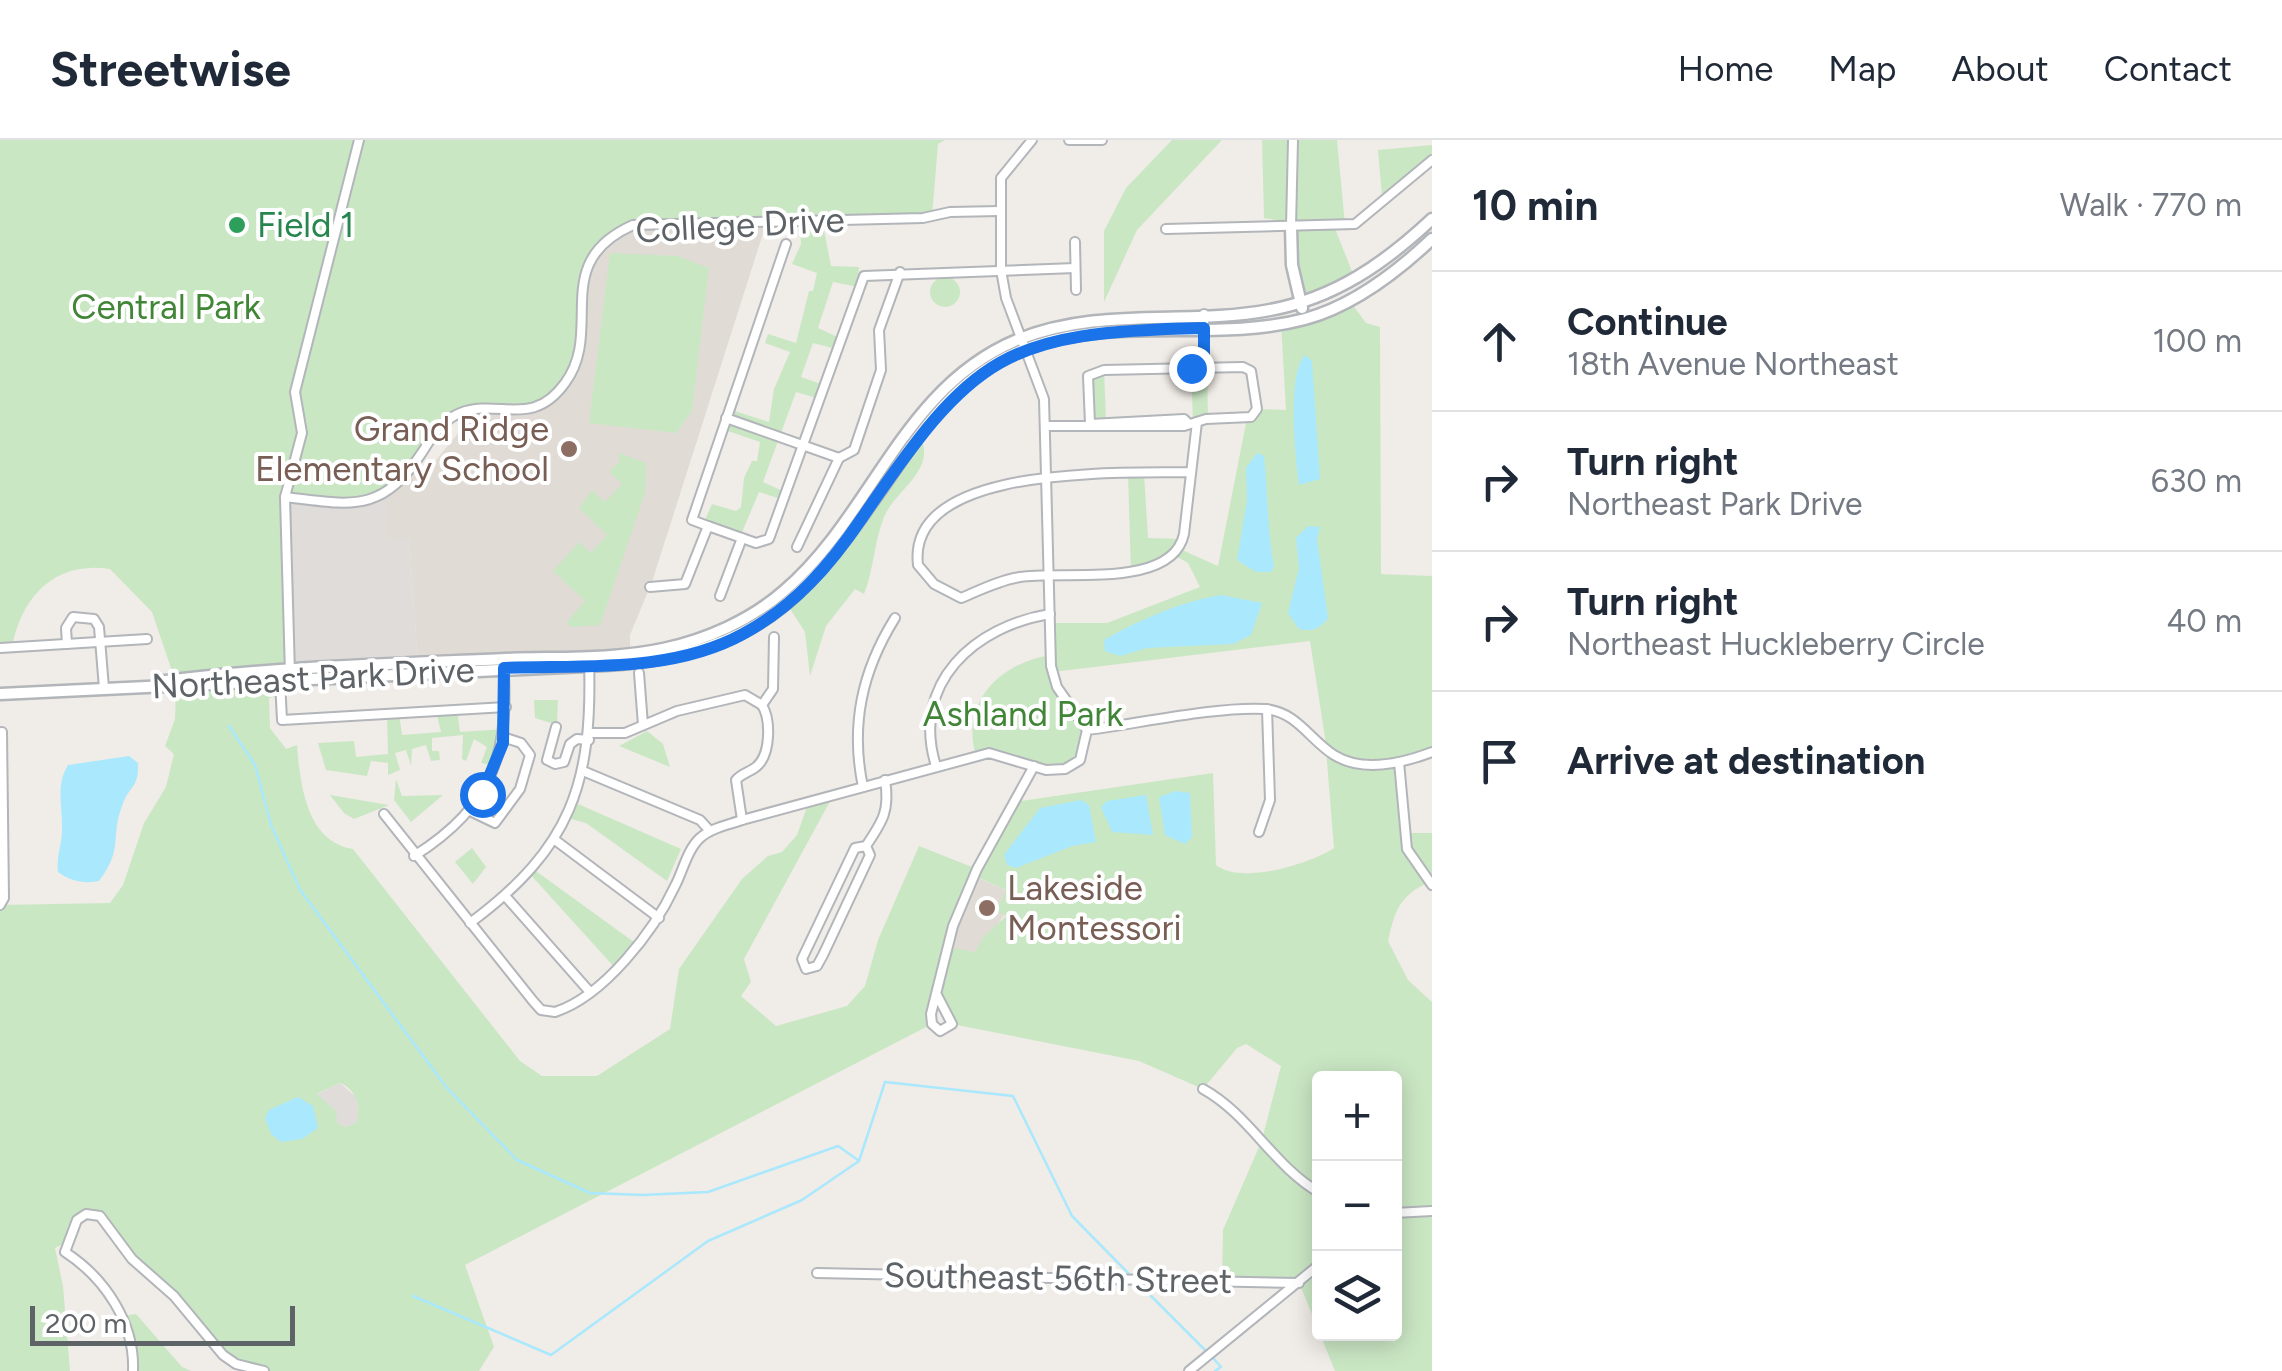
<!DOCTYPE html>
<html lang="en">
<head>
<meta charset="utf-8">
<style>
	body { margin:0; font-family:Figtree,sans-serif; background:#f2f2f3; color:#1f2937 }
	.controls { position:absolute; right:30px; bottom:30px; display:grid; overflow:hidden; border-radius:10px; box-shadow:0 5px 25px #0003 }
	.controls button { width:90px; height:90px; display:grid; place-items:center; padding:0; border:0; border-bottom:2px solid #e0e1e3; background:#fff; color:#1f2937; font:50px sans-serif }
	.scale { position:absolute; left:30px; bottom:25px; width:265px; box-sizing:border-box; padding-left:10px; border:5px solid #5e6367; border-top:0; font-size:28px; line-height:35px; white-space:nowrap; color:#5e6367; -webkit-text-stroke:8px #fff; paint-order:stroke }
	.stop { position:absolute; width:30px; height:30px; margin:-22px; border:8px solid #1a73e8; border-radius:50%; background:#fff }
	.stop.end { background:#1a73e8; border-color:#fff; box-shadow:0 2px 10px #0008 }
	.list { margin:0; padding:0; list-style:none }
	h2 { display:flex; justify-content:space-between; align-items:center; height:130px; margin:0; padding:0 40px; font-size:42px }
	h2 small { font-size:32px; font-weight:400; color:#747a83 }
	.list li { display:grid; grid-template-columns:65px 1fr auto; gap:30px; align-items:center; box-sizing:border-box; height:140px; padding:0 40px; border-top:2px solid #e0e1e3 }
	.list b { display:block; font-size:38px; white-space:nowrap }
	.list p { margin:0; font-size:32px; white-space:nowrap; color:#747a83 }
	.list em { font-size:32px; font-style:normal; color:#747a83 }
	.icon { flex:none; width:55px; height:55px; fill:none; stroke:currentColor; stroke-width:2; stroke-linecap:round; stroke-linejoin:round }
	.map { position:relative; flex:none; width:1432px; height:1231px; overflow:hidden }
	header { display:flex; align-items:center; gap:60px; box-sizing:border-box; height:140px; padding:0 50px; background:#fff; border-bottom:2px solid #e0e1e3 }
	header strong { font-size:48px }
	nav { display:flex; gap:55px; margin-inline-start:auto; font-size:35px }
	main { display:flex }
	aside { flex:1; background:#fff }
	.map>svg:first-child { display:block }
	.industrial { fill:#dfdcd9 }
	.education { fill:#e0dcd5 }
	.green { fill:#cae7c4; fill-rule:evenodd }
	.water { fill:#a9e8fd }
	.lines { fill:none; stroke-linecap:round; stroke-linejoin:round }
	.stream { stroke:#a9e8fd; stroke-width:2.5 }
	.minor-casing { stroke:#b2b5b9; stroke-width:12 }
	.tertiary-casing { stroke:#b2b5b9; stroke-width:15 }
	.minor { stroke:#fff; stroke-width:8 }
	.tertiary { stroke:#fff; stroke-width:10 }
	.route { stroke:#1a73e8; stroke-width:12 }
	.leisure-dot { fill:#2e9e5b; stroke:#fff; stroke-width:4 }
	.education-dot { fill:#8d6e63; stroke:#fff; stroke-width:4 }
	.labels { text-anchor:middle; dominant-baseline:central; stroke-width:8; stroke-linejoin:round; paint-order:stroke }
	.leisure-label { font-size:35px; fill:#27864d; stroke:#fff; text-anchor:start }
	.street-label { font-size:35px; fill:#5e6367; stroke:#fff }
	.park-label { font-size:35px; fill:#418537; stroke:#fff }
	.education-label { font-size:35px; fill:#785e54; stroke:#fff; text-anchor:end }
</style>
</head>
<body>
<header>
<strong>Streetwise</strong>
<nav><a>Home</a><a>Map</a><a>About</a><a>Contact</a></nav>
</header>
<main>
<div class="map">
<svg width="1432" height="1231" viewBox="0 0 1432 1231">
	<rect width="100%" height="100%" fill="#f0ece7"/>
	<g class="industrial">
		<polygon points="387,355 387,399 409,398 418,524 289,530 285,357"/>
		<polygon points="340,943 356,957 359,974 357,982 346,987 337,983 316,955"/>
	</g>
	<g class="education">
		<polygon points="767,81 652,442 630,495 630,513 418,524 409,399 386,400 387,355 415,323 419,328 432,325 460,291 458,274 584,140 596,109 633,85"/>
		<polygon points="974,736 1019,756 975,813 956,812 947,808"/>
	</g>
	<g class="green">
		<path d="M0,0H945L938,4L932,76L822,80L831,126L859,127L858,147L833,142L818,188L840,198L836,209L813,203L801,237L824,245L820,259L796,252L763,342L787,353L784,360L759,352L740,397L703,384L712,364L736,371L741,367L744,338L752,321H757L760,302L722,289L729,269L769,282L774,249L790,212L765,203L768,194L796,203L809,151H813L817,133L792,124L801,104L800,81C743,81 623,65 591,119C583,132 584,156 582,172C579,195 580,227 563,245C525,288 484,254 451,278C417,304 411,349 366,362L285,357L289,530L175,540L152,472L110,429C55,421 22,456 12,507L0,508Z"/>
		<polygon points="1172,0 1222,0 1137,90 1104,162 1104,91 1126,48"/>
		<polygon points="1262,0 1337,0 1345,85 1334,86 1355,139 1300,163 1290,82 1264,78"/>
		<polygon points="1432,5 1432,13 1382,56 1378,10"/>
		<polygon points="610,113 678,116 709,128 692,271 676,293 589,283"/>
		<circle cx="945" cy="152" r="15"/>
		<path d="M1349,160L1366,183L1380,187L1381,434L1432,436V612L1399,622L1403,693H1432V745L1429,742C1399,756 1395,771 1388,801L1408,840L1432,862V1231H1335L1320,1194H1394V938H1320V1193L1299,1143L1222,1141L1223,1090L1262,1000L1281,926L1246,904L1237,908L1203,949L1139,921L952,884L937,857L932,884L465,1125L494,1207L479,1231H264L236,1224L174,1156L132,1119L101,1076H81L69,1101L55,1108L63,1146L70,1231H0V765L110,763L123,745L144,683L166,647L174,614L165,606L175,579L176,547L280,541L281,556L269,558L270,588L286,609L297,605C300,643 306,702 353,709L520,921L542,936H597L670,889L679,829L742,739L768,716L782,712L797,695L809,661L834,654L744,819L751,842L741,856L776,886L847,866L865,846L878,800L919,706L977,729L1014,662L1213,633L1216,725C1241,745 1310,724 1334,708L1325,597L1310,501L1053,532L1087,590L1080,620L1056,630L1012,617L976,616C960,562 1000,523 1051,515L1050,483H1107L1200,447L1188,423L1174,415L1131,432L1128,334L1144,333L1148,398L1183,399L1180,409L1218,426L1247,278L1257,269L1286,270L1281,183ZM975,736L1006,750L996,771L1006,776L983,797L975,812L947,807ZM340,943C356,949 361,966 357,982L346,987L337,983L336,971L317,954Z"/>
		<polygon points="1191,228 1207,228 1208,279 1193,282"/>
		<polygon points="1104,230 1106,281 1090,284 1087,240"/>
		<path d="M919,295C939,329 895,350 884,377C874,402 874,429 864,454L855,449L826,486L810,536L805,492L787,464Z"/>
		<polygon points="619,313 646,323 645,353 600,485 571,487 567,482 585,461 553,431 579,402 591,413 607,395 579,368 592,350 605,362 622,344 609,332 619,322"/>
		<polygon points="534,560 558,560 557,585 535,578"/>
		<polygon points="457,570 460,592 505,589 496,626 481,623 487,607 474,599 466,621 462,619 463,595 432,598 432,611 439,611 440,620 431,621 426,605 412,609 411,626 406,610 395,613 400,630 388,635 388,623 371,621 367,636 326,630 318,603 354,601 356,617 388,614 387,574 399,573 402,595 441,592 436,571"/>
		<polygon points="647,591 663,604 670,627 619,606"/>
		<polygon points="396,639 402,656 443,655 411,682 394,660"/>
		<polygon points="330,655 389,665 354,679 344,673"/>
		<polygon points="578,664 681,709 667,741 586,683 571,679"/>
		<polygon points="472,708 486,727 473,744 455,722"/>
		<polygon points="533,729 638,805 616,829 529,733"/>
		<polygon points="136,1174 182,1227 191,1231 133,1231 123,1176"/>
	</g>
	<g class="water">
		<path d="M1305,215L1312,221L1320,339L1299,345C1295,317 1287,233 1305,215Z"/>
		<path d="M1257,313L1264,316C1268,354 1267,389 1274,427L1271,432H1256L1237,420L1247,361L1246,328Z"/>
		<path d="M1308,386L1320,387L1317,399L1328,478C1320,489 1312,492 1299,489L1288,473L1299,428L1296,398Z"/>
		<path d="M1221,455L1262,463L1251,495L1233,504L1147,508L1120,516L1105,511L1104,500C1141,479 1180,462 1221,455Z"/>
		<path d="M129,616L138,623C139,649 129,645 122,666C110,697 124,708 99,741C84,744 70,741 58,732C56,717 62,705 62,690C63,667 55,646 68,625Z"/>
		<polygon points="1176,651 1190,653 1192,697 1185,704 1165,695 1159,657"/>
		<polygon points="1146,655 1153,695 1112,692 1101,667 1107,661"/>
		<polygon points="1081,660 1089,665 1096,702 1072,706 1016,728 1007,725 1004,715 1040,668"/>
		<polygon points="298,957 313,966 318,988 302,999 281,1002 271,994 265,978 269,970"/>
	</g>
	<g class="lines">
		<g class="stream">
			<polyline points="229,586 255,625 271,685 300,750 447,948 517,1020 590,1053 643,1055 708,1052 838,1006 858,1020"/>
			<polyline points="1139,1144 1207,1212"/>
			<polyline points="413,1156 551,1215 708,1101 802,1060 859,1021 885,942 1013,956 1072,1076 1133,1138"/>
			<polyline points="1213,1218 1221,1227 1215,1231"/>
		</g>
		<g class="minor-casing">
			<g id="minor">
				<polyline points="1032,0 1001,38 1001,130 1006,158 1044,259 1051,526 1057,547 1087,590"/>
				<polyline points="1069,0 1102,0"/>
				<polyline points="1291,87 1293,0"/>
				<polyline points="1166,89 1355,84 1432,20"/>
				<polyline points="1075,102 1076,150"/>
				<polyline points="1204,174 1204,228"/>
				<polyline points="726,278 839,318"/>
				<polyline points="1045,286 1184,286 1206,279 1251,277 1257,269 1251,231 1243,227 1104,230 1088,236 1090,284 1184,279 1188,283"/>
				<polyline points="839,318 854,310 881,230 879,190 900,132"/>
				<path d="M1191,332C1127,334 906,322 918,425L934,444L961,458C980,450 1000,440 1020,437C1062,430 1172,450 1184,394L1197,282"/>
				<path d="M285,357C353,365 382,374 423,311C432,296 444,279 460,273C499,258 532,289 565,243C605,189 548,123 633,85L923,78L950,72L1000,71"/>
				<polyline points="708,386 692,380 786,104"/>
				<polyline points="797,407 839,318"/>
				<polyline points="650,447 685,444 708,386 756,403 769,399 864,136 1075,128"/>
				<polyline points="720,456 742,398"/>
				<polyline points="67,504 66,488 73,477 94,479 99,487 104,548"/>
				<polyline points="0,508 147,499"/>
				<polyline points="639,533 643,585"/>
				<polyline points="290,534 285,357 302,293 295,252 359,0"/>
				<polyline points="280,541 282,580 506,567"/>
				<polyline points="762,565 773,549 774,497"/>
				<polyline points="556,587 547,620 555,624 564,622 570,604 577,599 589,600"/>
				<polyline points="591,593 625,593 677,571 745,555 762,565"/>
				<polyline points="1399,622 1407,709 1432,745"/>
				<path d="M936,626C910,543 975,486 1050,474"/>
				<polyline points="583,631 700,680 710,691"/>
				<path d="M863,647C850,585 862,531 895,478"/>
				<polyline points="470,671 495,683 520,649 530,615 521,603 503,597"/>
				<path d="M384,674L533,861L541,870L555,872C604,856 654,791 675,746C683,731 687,710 700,698C711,688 728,685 742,680L989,613L1046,630L1065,629L1080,620L1087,590C1136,584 1218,566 1265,569C1297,572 1309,599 1334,615C1363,633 1403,623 1432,612"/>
				<path d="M742,680L736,640C742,633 748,633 756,627C771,615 771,580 762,565"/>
				<polyline points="1259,692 1270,660 1267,569"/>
				<polyline points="555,700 659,778"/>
				<path d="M866,706L870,715L823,815L817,826L806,829L802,819L855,708L866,706C883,681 890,670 885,640"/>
				<path d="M414,716C495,665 510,611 503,519"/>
				<polyline points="506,757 589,851"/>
				<polyline points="0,765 4,758 2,592"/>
				<path d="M470,783C571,708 593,644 589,520"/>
				<polyline points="937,855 952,884 940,891 932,884 931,874 953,786 977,729 1034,626"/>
				<path d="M1203,949C1250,975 1273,1026 1320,1053"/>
				<polyline points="1394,1073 1432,1071"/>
				<polyline points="817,1133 1299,1143"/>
				<path d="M133,1231C135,1183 105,1138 65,1112L77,1080L86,1074L100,1076L132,1119L174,1156L223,1215L236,1224L264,1231"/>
				<polyline points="1189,1231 1320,1124"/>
			</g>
		</g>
		<g class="tertiary-casing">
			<g id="tertiary">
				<polyline points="1291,87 1292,125 1302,168"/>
				<path d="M158,542C273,527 390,524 505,519C557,517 612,520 663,509C706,500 751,480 784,451C873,375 902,248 1017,200C1100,166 1185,186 1270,170C1335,158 1385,123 1432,79"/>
				<path d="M0,554L606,525C770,514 813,449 900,322C929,280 961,240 1007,217C1102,170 1207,205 1305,179C1353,166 1396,133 1432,99"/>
			</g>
		</g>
		<use href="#minor" class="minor"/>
		<use href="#tertiary" class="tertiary"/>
	</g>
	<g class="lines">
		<path class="route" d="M482,654L503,603L504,528C583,525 672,533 743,494C795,466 830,425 862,378C974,214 1003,192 1204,188V228H1191"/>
	</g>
	<circle class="leisure-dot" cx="237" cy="85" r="10"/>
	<g class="education-dot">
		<circle cx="569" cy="309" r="10"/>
		<circle cx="987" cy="768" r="10"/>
	</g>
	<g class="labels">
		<g class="leisure-label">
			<text x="257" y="85">Field 1</text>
		</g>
		<g class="street-label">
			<text transform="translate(740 85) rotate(-3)">College Drive</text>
			<text transform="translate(313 538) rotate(-3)">Northeast Park Drive</text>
			<text transform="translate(1058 1138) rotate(1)">Southeast 56th Street</text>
		</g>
		<g class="park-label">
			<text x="166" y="167">Central Park</text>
			<text x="1023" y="574">Ashland Park</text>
		</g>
		<g class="education-label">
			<text x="549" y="289">Grand Ridge<tspan x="549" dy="40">Elementary School</tspan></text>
			<text x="1007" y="748" text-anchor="start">Lakeside<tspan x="1007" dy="40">Montessori</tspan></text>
		</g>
	</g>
</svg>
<div class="controls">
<button>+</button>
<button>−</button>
<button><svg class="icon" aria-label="layers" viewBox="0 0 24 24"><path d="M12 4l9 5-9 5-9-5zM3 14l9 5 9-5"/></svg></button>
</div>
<div class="scale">200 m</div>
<div class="stop" style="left:482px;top:654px"></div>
<div class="stop end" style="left:1191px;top:228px"></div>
</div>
<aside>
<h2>10 min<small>Walk · 770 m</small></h2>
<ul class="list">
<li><svg class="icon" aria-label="ahead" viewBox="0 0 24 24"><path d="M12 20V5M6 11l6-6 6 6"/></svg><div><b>Continue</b><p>18th Avenue Northeast</p></div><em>100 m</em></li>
<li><svg class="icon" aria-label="right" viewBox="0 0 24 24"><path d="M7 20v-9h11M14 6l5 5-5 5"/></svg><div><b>Turn right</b><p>Northeast Park Drive</p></div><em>630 m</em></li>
<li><svg class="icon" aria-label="right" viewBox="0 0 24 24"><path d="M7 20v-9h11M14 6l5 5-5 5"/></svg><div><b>Turn right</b><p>Northeast Huckleberry Circle</p></div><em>40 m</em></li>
<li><svg class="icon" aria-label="arrive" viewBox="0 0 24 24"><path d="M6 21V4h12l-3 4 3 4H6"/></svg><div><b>Arrive at destination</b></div></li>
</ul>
</aside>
</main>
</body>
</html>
